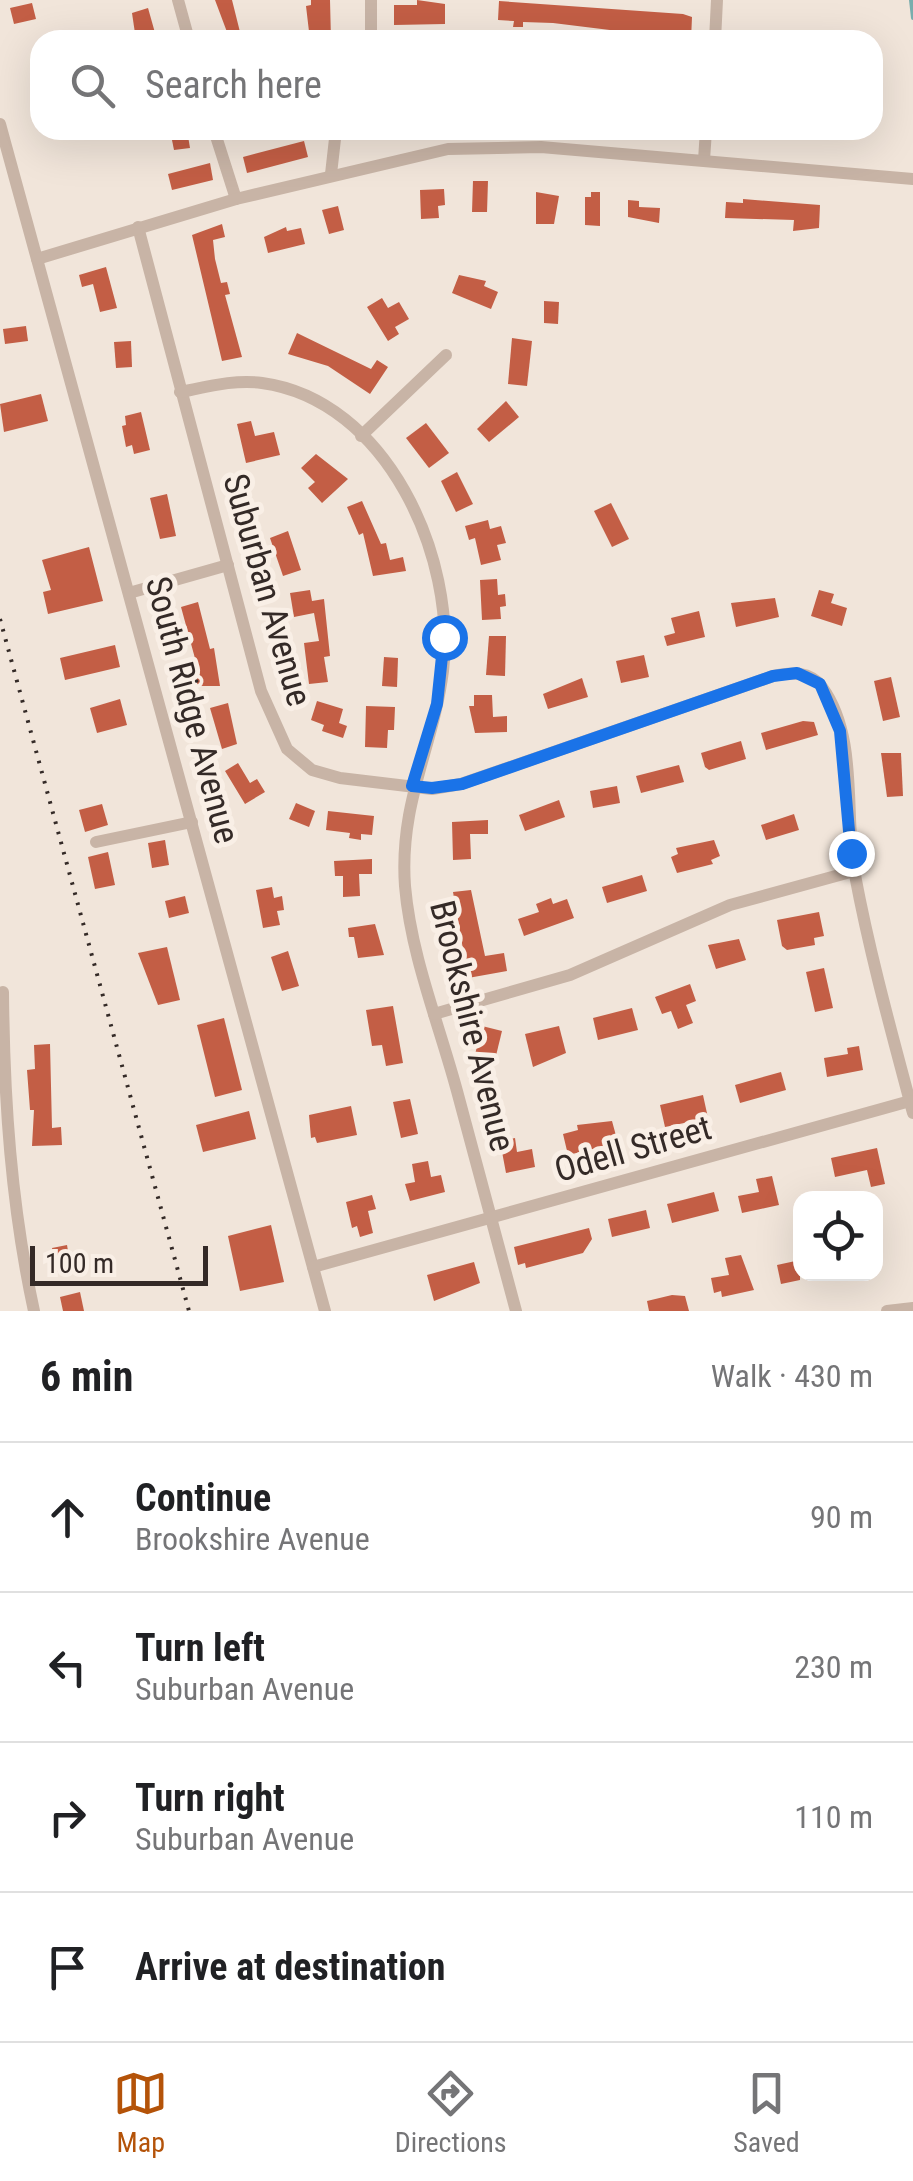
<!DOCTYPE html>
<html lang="en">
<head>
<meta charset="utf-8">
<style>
	body { margin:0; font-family:"Roboto Condensed",sans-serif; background:#f6f6f6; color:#202124 }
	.controls { position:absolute; right:30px; bottom:30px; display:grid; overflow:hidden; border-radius:20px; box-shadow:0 10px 40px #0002 }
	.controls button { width:90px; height:90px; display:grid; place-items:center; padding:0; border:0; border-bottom:2px solid #e0e0e0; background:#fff; color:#202124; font:50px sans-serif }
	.scale { position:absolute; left:30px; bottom:25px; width:178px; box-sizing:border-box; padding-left:10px; border:5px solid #342a27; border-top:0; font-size:28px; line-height:35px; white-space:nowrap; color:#342a27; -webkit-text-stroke:8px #f9efe6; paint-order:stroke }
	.stop { position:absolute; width:30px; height:30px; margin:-22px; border:8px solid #1a73e8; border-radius:50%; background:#fff }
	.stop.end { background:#1a73e8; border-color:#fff; box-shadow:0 2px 10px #0008 }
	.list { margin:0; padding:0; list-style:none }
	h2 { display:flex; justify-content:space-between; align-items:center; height:130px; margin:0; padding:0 40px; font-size:42px }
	h2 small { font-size:32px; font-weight:400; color:#757577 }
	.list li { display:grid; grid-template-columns:65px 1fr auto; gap:30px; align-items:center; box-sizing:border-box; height:150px; padding:0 40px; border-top:2px solid #e0e0e0 }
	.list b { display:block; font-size:38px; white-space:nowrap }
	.list p { margin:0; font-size:32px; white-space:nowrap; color:#757577 }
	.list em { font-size:32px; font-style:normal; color:#757577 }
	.icon { flex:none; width:55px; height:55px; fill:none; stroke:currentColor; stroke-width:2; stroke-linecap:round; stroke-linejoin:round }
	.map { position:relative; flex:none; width:913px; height:1311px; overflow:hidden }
	.search { position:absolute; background:#fff; box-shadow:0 10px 40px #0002; left:30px; right:30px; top:30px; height:110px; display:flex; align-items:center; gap:25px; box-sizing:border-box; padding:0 35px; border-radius:30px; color:#757577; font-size:38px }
	.sheet { height:730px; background:#fff }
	nav { display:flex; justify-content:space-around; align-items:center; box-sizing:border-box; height:140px; border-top:2px solid #e0e0e0; background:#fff; font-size:28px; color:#757577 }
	nav a { display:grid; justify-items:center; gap:5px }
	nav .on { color:#b45309 }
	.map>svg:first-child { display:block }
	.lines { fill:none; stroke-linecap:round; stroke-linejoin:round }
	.stream { stroke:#79adad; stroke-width:4 }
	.building { fill:#c35e45 }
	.minor { stroke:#c8b4a6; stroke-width:12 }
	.rail { stroke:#342a27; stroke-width:4; stroke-dasharray:2.5 8; stroke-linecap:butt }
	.route { stroke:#1a73e8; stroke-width:12 }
	.labels { text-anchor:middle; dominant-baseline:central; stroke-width:10; stroke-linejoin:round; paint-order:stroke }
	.street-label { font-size:35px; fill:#342a27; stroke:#f9efe6 }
</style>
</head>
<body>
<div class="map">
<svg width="913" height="1311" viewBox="0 0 913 1311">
	<rect width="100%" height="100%" fill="#f1e5da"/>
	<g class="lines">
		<polyline class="stream" points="911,0 913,18"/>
	</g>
	<g class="building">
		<polygon points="215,0 232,0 242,40 230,40"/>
		<polygon points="311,0 330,0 331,40 310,40 306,6 311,5"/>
		<polygon points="417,0 445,4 445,24 394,25 394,5 417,5"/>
		<polygon points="499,1 683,14 692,17 691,40 553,23 523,22 523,27 513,27 514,21 498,20"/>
		<polygon points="32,3 36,19 14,24 10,8"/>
		<polygon points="148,8 157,40 136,40 132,13"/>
		<polygon points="170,130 187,130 190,148 174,150"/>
		<polygon points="304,141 308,157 247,173 243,157"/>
		<polygon points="210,163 213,180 172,190 168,174"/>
		<polygon points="473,181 488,181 487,212 472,212"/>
		<polygon points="444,189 445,205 438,206 439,218 421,219 420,190"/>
		<polygon points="536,192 559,196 554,224 536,224"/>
		<polygon points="591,192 600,192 600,226 585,225 585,197 591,197"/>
		<polygon points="743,199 820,205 819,228 793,231 794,220 725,218 726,202 743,203"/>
		<polygon points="628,200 639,201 639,207 660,208 659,223 628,217"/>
		<polygon points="338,206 344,230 329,234 322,210"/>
		<polygon points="222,224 225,237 213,240 215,259 221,283 227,282 230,294 225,295 242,357 222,361 192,235"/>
		<polygon points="286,227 287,231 301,228 305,244 268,253 264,237"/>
		<polygon points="106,267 117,308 100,312 93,284 82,287 79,275"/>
		<polygon points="459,275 486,281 484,286 498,292 491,309 452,293"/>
		<polygon points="382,298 388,308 399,302 409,319 395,327 399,334 388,341 367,307"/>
		<polygon points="544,301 559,302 558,324 544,323"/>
		<polygon points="26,326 28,341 5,344 3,329"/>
		<polygon points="297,333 371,369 377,360 388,367 370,394 328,366 288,354"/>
		<polygon points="512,338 532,341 527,386 508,384"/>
		<polygon points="131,341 132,367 116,368 114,342"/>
		<polygon points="41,394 48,421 4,432 0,404"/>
		<polygon points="506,401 519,417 489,442 477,429"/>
		<polygon points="141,412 150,450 134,454 132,445 126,447 122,426 126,425 125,416"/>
		<polygon points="251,421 255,436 274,432 280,455 246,463 237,424"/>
		<polygon points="426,423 449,453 429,468 406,438"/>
		<polygon points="316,454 348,479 322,503 308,488 315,482 301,468"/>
		<polygon points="457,472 473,504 456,512 441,481"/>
		<polygon points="167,494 176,536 160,539 150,498"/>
		<polygon points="362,501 381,544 386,543 390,560 403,557 406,571 373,576 363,533 359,535 347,507"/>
		<polygon points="611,503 629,539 612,547 594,511"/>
		<polygon points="488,520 490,529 501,526 506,543 497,545 501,560 481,565 475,538 469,540 465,526"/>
		<polygon points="288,531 301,570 283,576 270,538"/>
		<polygon points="89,547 103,601 48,614 43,592 51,590 42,560"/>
		<polygon points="497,579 498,595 505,594 506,606 500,607 501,619 482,620 480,580"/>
		<polygon points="310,590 312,601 324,599 330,656 324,657 328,682 309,684 304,643 319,641 314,613 294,617 290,593"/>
		<polygon points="819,590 834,594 831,603 847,608 842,626 811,616"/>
		<polygon points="775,598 779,617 736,627 731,603"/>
		<polygon points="198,602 210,649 214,648 220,686 194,686 190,663 196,662 181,607"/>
		<polygon points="699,611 705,637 667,646 664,636 675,633 671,618"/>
		<polygon points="489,636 506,636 505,676 486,675"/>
		<polygon points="115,645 120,667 65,680 60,658"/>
		<polygon points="644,655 649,677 621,683 616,661"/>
		<polygon points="384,657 398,658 397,687 382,686"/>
		<polygon points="891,677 900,717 883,721 874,681"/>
		<polygon points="582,678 588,697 548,709 543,694"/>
		<polygon points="474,695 492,695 493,717 507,716 507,732 475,733 469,706 474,706"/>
		<polygon points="120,699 127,725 97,733 90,708"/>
		<polygon points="317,701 343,709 339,723 347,726 343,738 322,731 324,725 311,720"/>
		<polygon points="228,703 237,744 222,749 210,708"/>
		<polygon points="366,706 395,707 394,730 388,730 387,748 365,747"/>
		<polygon points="803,721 814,722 818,735 766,750 761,733"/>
		<polygon points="741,741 746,759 709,770 705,767 701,753"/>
		<polygon points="881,753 901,753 903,796 887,797"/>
		<polygon points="238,763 250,783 257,779 265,792 245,804 225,771"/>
		<polygon points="679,765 684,782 641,793 636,776"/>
		<polygon points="617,786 620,803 593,808 590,791"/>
		<polygon points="559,800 565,817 525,831 519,815"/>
		<polygon points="296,803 315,811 309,827 289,819"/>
		<polygon points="102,804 108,825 85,832 79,810"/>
		<polygon points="328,811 374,816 372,835 361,834 361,840 349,838 350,833 326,830"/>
		<polygon points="794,814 799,830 766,840 761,825"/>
		<polygon points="488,820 488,834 470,834 471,859 453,860 452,822"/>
		<polygon points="165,840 169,865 152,868 148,843"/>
		<polygon points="714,840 720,856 711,860 713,864 677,873 671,857 678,854 676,848"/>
		<polygon points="108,852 115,885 95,889 88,857"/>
		<polygon points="372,859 372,874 359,874 360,896 343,897 343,876 335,876 334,861"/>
		<polygon points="642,875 647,891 607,903 602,887"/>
		<polygon points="272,887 274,898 282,896 284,910 277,911 280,925 263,928 256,890"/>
		<polygon points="471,890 485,956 504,953 507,971 468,978 453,892"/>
		<polygon points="185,896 189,913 169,918 165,901"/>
		<polygon points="551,898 553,904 567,899 574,918 524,936 518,919 539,912 536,904"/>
		<polygon points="819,912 824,936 814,938 815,945 787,950 782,946 777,920"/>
		<polygon points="375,924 384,955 358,958 354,937 349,937 348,928"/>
		<polygon points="739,939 746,960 716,969 708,945"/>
		<polygon points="167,947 180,1000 158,1005 138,953"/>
		<polygon points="288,951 299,986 282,991 271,957"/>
		<polygon points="824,968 833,1008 815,1012 806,972"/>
		<polygon points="690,984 696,1001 686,1005 693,1023 678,1029 671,1011 662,1014 655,997"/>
		<polygon points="393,1006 403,1063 386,1066 382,1045 372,1046 366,1010"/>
		<polygon points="632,1008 638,1030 598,1040 593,1018"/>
		<polygon points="224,1018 242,1090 215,1097 197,1025"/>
		<polygon points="482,1026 502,1031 491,1076 471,1071"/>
		<polygon points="559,1026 566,1053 533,1067 525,1034"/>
		<polygon points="50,1044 52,1128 61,1127 62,1145 32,1146 34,1110 30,1110 27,1070 35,1069 34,1045"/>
		<polygon points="859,1046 863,1070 827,1077 824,1058 848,1054 847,1048"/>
		<polygon points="781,1072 786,1090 740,1103 735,1085"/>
		<polygon points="703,1095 708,1118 665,1127 660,1105"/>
		<polygon points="410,1099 418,1134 401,1138 393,1102"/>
		<polygon points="351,1106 357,1135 317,1143 315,1137 311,1138 309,1115"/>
		<polygon points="249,1111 256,1139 203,1152 196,1125"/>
		<polygon points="612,1121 618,1143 568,1155 563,1134 578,1130 577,1125"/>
		<polygon points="515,1138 517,1152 532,1149 535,1167 506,1173 500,1141"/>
		<polygon points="877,1148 885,1184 871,1187 867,1170 835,1177 831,1158"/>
		<polygon points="428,1161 431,1177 441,1175 445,1192 410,1201 405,1184 415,1182 412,1164"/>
		<polygon points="772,1176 779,1205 742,1213 738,1196 759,1192 756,1179"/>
		<polygon points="714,1192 719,1211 672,1223 667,1204"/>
		<polygon points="372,1195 376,1209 368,1211 373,1233 360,1237 357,1226 352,1228 346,1202"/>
		<polygon points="646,1210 650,1228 612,1237 608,1219"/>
		<polygon points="271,1225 284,1282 240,1291 228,1236"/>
		<polygon points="589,1228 592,1239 583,1253 526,1268 525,1263 518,1265 514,1247"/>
		<polygon points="67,1245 71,1269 56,1272 52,1248"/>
		<polygon points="741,1255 754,1290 722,1297 721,1291 714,1293 711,1278 729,1275 725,1258"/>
		<polygon points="800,1260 800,1280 781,1284 777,1265"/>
		<polygon points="474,1262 480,1283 434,1301 427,1275"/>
		<polygon points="80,1292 84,1311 63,1311 60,1297"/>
		<polygon points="672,1295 685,1296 689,1311 649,1311 647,1301"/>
	</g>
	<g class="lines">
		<g class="minor">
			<polyline points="178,0 189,40"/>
			<polyline points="371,40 371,0"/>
			<polyline points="715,40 717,0"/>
			<polyline points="0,124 325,1311"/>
			<polyline points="214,130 236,199"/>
			<polyline points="704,160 706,130"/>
			<polyline points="331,174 336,130"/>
			<path d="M138,227L261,691L287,749L312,770L340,778L432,789L461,784L773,676C791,672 810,671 822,687C859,737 844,817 855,875C870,955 892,1034 913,1113"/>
			<polyline points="37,259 236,199 448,149 541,147 913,179"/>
			<path d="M180,392C206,387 235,379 262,383C387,400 457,558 443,671C433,748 399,803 405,886C411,956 439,1024 457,1091C477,1164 496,1238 516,1311"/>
			<polyline points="361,436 446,355"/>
			<polyline points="129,593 228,565"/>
			<polyline points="96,842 192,822"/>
			<path d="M3,992C4,1100 11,1205 34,1311"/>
			<polyline points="434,1014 570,975 730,905 854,871"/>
			<polyline points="313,1267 910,1101"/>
			<polyline points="887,1311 913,1308"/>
		</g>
		<polyline class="rail" points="0,619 189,1311"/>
	</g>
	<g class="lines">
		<polyline class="route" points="444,637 437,704 412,786 432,788 462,784 773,676 797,673 820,684 840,731 851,853"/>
	</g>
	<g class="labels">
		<g class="street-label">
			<text transform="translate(267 590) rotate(74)">Suburban Avenue</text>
			<text transform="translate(192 710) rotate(75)">South Ridge Avenue</text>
			<text transform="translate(472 1026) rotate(76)">Brookshire Avenue</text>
			<text transform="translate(633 1149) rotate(-16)">Odell Street</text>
		</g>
	</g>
</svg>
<div class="controls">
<button><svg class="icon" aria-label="locate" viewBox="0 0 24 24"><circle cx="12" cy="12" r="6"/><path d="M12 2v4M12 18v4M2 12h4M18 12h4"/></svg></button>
</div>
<div class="scale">100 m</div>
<div class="stop" style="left:444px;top:637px"></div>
<div class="stop end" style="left:851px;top:853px"></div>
<div class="search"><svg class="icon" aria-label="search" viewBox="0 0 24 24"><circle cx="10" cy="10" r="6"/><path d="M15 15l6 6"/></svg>Search here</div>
</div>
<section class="sheet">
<h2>6 min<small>Walk · 430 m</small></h2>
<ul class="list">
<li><svg class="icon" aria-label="ahead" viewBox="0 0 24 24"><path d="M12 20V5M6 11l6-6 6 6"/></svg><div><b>Continue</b><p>Brookshire Avenue</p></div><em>90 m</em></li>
<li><svg class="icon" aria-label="left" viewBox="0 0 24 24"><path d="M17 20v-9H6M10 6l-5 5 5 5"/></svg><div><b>Turn left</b><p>Suburban Avenue</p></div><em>230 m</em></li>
<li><svg class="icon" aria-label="right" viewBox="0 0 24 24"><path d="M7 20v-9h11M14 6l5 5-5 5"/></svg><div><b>Turn right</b><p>Suburban Avenue</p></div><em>110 m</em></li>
<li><svg class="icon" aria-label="arrive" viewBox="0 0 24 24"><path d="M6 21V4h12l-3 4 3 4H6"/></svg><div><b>Arrive at destination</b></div></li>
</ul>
</section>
<nav>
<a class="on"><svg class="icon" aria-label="map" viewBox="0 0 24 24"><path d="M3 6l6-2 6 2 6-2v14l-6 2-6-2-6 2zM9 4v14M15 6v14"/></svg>Map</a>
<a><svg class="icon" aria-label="directions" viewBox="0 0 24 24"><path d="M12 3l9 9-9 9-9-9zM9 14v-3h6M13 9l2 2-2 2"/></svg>Directions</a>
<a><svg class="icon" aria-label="saved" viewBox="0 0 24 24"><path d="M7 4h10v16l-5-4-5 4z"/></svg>Saved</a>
</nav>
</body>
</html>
